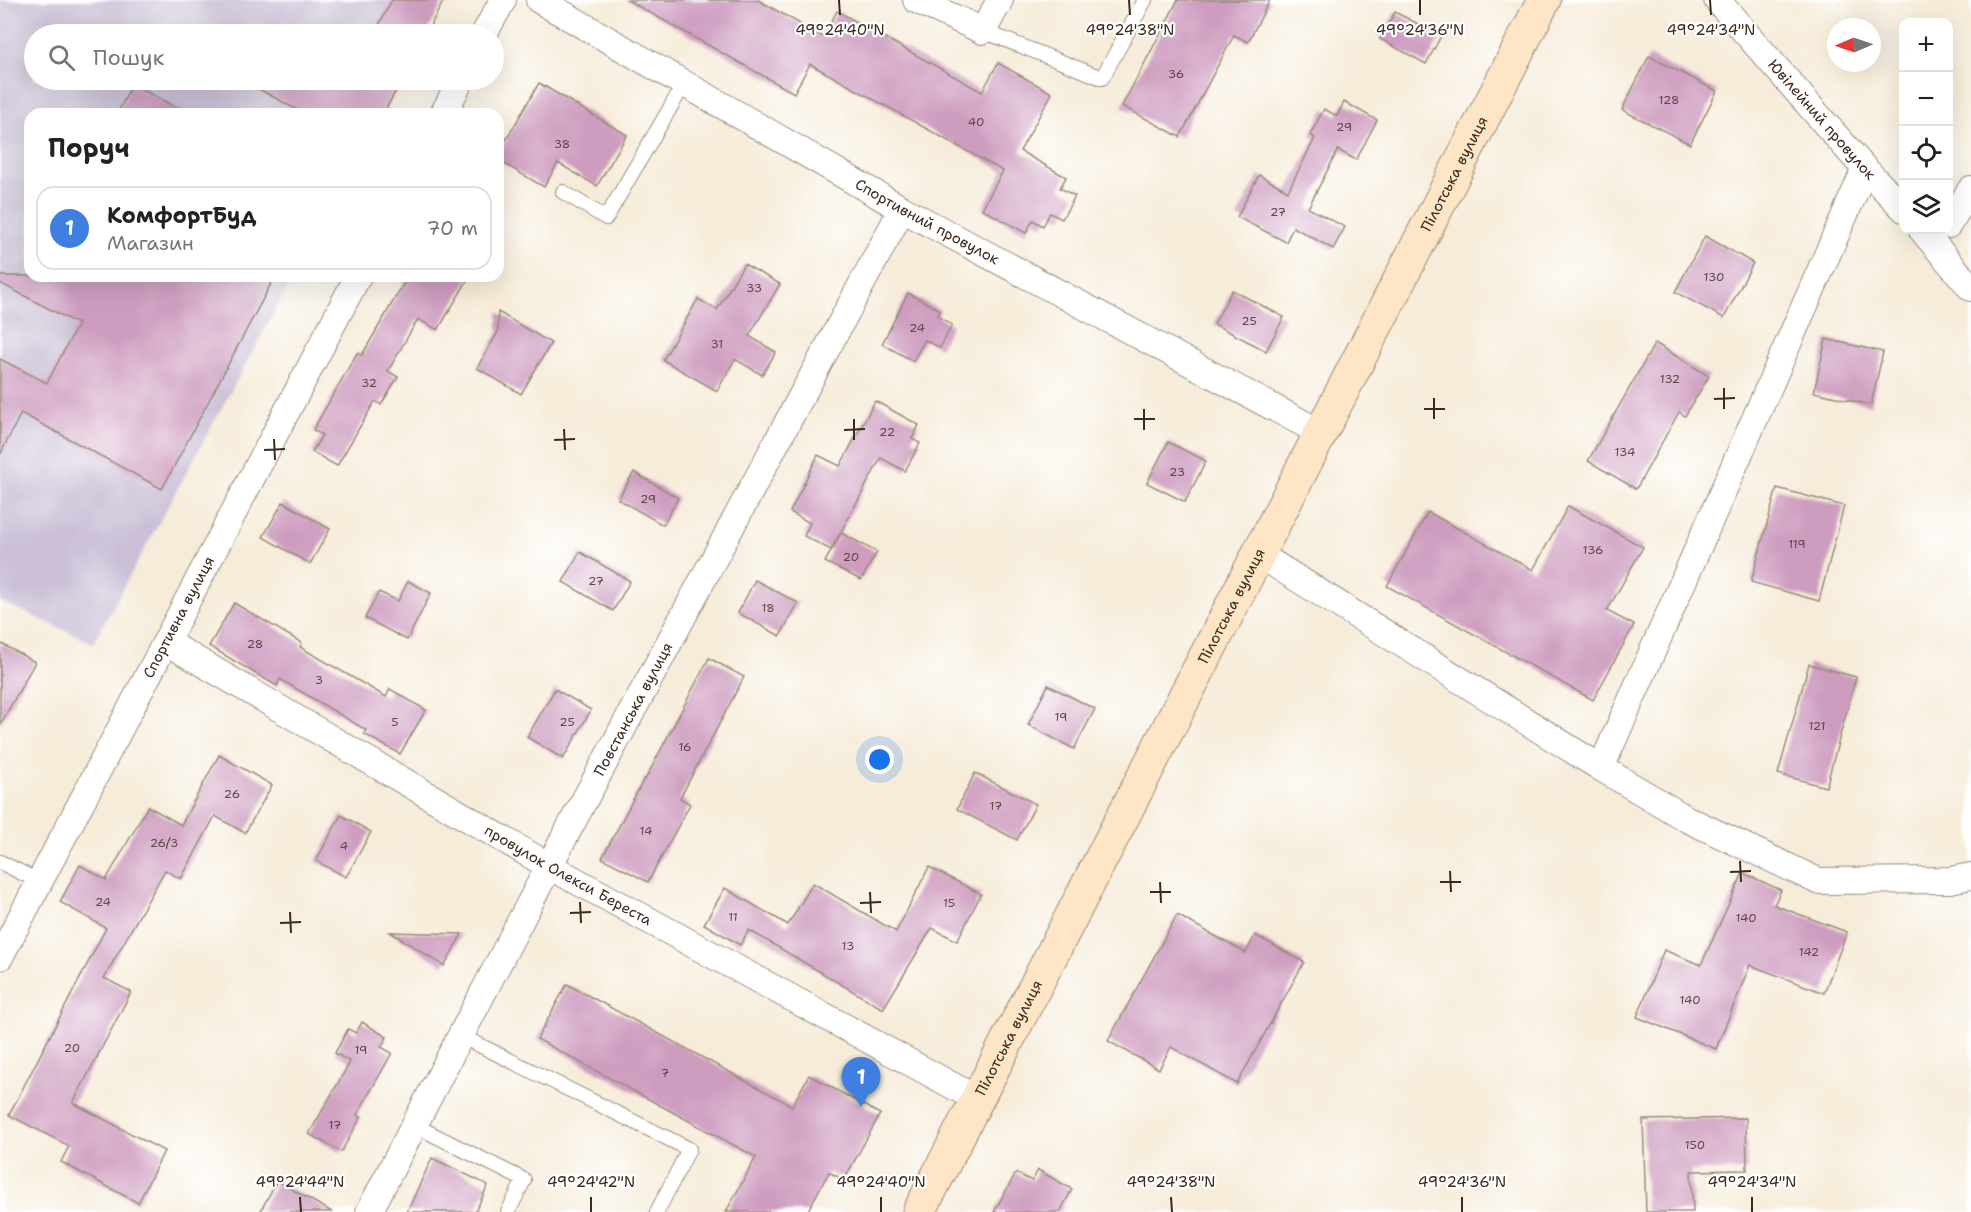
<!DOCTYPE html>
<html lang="uk">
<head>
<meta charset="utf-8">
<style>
	body { margin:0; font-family:"Shantell Sans",sans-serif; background:#f2f2f2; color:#222 }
	.controls { position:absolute; right:18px; top:18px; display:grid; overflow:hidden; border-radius:12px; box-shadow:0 6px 24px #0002 }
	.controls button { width:54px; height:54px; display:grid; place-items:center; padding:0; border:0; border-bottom:2px solid #e0e0e0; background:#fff; color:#222; font:30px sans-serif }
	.compass { position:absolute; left:1827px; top:18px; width:54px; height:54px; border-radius:50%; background:#fff; box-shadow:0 6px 24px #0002; rotate:268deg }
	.you { position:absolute; left:880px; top:760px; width:21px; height:21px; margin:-15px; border:4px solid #fff; border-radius:50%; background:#1a73e8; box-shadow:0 0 0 9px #1a73e833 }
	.badge { display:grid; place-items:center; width:39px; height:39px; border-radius:50%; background:#2563eb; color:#fff; font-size:20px; font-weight:700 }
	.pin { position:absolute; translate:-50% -50px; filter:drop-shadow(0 2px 3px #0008) }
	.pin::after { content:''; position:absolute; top:32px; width:21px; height:18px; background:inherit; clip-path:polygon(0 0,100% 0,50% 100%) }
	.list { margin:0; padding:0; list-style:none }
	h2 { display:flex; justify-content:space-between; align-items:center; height:78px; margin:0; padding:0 24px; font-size:26px }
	h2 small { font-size:20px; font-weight:400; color:#767676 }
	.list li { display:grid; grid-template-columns:39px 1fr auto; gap:18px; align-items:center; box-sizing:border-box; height:84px; margin:0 12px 12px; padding:0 12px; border:2px solid #e0e0e0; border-radius:18px }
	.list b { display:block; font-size:22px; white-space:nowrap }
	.list p { margin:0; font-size:20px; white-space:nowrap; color:#767676 }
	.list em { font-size:20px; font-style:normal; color:#767676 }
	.icon { flex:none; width:33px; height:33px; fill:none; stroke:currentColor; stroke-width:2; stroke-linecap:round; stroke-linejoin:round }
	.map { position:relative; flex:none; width:1971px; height:1212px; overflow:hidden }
	.search { position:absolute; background:#fff; box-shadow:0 6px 24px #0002; left:24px; top:24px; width:480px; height:66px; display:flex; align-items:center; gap:15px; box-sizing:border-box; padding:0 21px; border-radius:33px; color:#767676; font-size:22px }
	.panel { position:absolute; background:#fff; box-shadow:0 6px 24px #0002; left:24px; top:108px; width:480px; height:174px; border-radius:18px }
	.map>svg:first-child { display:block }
	.industrial { fill:#cabfd6 }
	.building { fill:#ce9cbf }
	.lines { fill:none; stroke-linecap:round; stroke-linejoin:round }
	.lane-casing { stroke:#988b7c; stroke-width:16 }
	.street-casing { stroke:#988b7c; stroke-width:28 }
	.secondary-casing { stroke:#988b7c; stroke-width:35 }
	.lane { stroke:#fff; stroke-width:14 }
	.street { stroke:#fff; stroke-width:26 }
	.secondary { stroke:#fde5c5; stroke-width:33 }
	.ticks { fill:none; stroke:#3b2a1e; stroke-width:2 }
	.labels { text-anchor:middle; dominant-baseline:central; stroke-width:4.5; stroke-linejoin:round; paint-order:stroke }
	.number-label { font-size:12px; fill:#604646 }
	.street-label { font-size:15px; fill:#3b2a1e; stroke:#fff }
	.ticks-label { font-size:15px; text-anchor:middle; fill:#3b2a1e; stroke:#fff; stroke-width:4.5; stroke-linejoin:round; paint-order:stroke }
</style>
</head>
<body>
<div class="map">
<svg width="1971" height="1212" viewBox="0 0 1971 1212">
	<rect width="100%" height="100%" fill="#fff"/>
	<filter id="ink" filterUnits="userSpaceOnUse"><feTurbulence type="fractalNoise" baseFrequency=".0167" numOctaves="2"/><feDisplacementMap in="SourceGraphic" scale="12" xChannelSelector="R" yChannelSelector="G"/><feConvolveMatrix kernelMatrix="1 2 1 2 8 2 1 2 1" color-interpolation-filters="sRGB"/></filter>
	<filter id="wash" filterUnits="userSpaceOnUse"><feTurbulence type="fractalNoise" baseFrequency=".008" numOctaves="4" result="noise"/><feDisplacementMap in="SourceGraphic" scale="24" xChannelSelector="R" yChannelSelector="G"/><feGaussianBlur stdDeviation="1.35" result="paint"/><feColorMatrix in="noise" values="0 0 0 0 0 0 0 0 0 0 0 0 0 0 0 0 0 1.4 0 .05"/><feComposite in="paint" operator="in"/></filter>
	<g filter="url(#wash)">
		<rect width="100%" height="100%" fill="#f6ecd9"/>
		<polygon class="industrial" points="0,0 444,0 426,34 34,34 34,80 401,80 382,114 30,114 30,276 294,276 93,643 0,601"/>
		<g id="blocks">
			<g class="building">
				<polygon points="392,0 444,0 426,34 374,34"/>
				<polygon points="627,0 758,0 823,37 837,11 982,92 998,63 1052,93 1020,151 1066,177 1060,188 1075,196 1062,219 1050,213 1043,226 1033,220 1026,233 982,209 1003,171 810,64 794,93"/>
				<polygon points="1178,0 1270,0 1248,42 1234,35 1180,137 1122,106"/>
				<polygon points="1395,12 1441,36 1426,64 1380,39"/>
				<polygon points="1649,56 1717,91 1690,144 1622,110"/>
				<polygon points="242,80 402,80 383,114 305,114"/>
				<polygon points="539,83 627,135 597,186 558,163 544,187 498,160 498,154"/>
				<polygon points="132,84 188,114 117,114"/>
				<polygon points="1344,102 1377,120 1356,160 1338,150 1308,208 1345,227 1333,249 1293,227 1286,242 1237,217 1259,175 1288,191 1315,138 1310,135 1324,109 1337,116"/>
				<polygon points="1705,236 1753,263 1724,318 1675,292"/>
				<polygon points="744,264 780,284 749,336 776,352 762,375 735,359 717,391 663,360 698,299 717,310"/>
				<polygon points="0,276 275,276 162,489 21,413 0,455 0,359 47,383 78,324 0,283"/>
				<polygon points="408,276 470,276 438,330 418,319 388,371 398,377 381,405 375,401 337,466 312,452 322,435 313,430 357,353 362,355"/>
				<polygon points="1232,290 1284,317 1266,351 1214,324"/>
				<polygon points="908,293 940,310 938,316 952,325 940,348 925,340 913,361 882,344"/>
				<polygon points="498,312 551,343 521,394 477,368 498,332"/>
				<polygon points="1826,339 1883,352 1871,405 1814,392"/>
				<polygon points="1655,343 1709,376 1685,416 1679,412 1636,489 1588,461"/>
				<polygon points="875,401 919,425 912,439 920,443 905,471 881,458 831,550 804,536 810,523 790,512 818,455 840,466"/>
				<polygon points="1168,442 1206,461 1185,502 1147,483"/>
				<polygon points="634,472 678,498 663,525 618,499"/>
				<polygon points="1777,488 1844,506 1819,601 1751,582"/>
				<polygon points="283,502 330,529 310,564 263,537"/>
				<polygon points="1568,506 1643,547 1607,611 1634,625 1593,700 1387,586 1428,512 1533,570"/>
				<polygon points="841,533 877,552 861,580 825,562"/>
				<polygon points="580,552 630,581 613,611 563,582"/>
				<polygon points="755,580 798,603 780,636 738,613"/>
				<polygon points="408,581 431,593 407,640 365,618 379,592 398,601"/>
				<polygon points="234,603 302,643 300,647 386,697 390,689 426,710 400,754 364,734 366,730 280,679 277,686 209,646"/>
				<polygon points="0,643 35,662 0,725"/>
				<polygon points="709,658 744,677 680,798 690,804 648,882 602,858 644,779 645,780"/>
				<polygon points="1809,664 1856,677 1826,787 1778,774"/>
				<polygon points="1048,685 1095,709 1074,749 1028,725"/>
				<polygon points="555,689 591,710 563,759 527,737"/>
				<polygon points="219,755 272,785 245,833 215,816 181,879 165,870 104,978 131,992 73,1103 164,1151 138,1203 61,1162 69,1146 9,1115 106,928 60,902 80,865 106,880 148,806 181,825"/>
				<polygon points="975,773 1036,804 1017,840 957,809"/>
				<polygon points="341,815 371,832 346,877 316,861"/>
				<polygon points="929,867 981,894 957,941 932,928 883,1009 749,930 740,945 704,924 725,888 788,925 813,883 896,932"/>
				<polygon points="1743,873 1781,890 1774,905 1847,932 1824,993 1750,965 1716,1049 1637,1017 1664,950 1701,965"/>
				<polygon points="1177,915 1246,953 1255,935 1304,962 1237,1084 1171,1047 1159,1069 1108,1041"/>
				<polygon points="390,932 462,934 444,966"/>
				<polygon points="567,984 792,1106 809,1075 880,1114 844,1180 829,1172 807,1212 726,1212 756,1157 537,1039"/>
				<polygon points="362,1022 387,1037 381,1047 392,1053 357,1115 361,1117 341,1152 309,1134 350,1062 335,1053 348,1029 356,1033"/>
				<polygon points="1746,1118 1747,1170 1691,1171 1693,1212 1646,1212 1643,1120"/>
				<polygon points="432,1158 488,1185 475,1212 407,1212"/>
				<polygon points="1038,1170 1072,1189 1060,1212 994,1212 1016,1173 1032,1181"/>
				<polygon points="277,1181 332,1212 260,1212"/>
			</g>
		</g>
	</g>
	<g filter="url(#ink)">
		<use href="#blocks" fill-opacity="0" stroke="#988b7c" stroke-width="1.5"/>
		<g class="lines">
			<g class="lane-casing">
				<g id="lane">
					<polyline points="983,31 1102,78 1145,0"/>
					<polyline points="563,192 606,218 684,84"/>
					<polyline points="0,862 40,882"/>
					<polyline points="461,1036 689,1149 657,1212"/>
					<polyline points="414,1125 524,1180 508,1212"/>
				</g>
			</g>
			<g class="street-casing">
				<g id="street">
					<path id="s1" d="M539,0L902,209L1321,433"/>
					<polyline points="916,0 983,31 1000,0"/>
					<path id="s2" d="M1717,0L1865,169L1904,209"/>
					<polyline points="484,34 503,0"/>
					<polyline points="443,114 461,80"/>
					<polyline points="1948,225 1971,189"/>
					<polyline points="1922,230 1971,288"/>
					<polyline points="1258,554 1601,768 1687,819 1818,881 1950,880 1971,876"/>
					<path id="s3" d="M166,642L549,866L977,1099"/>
					<polyline points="1601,768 1865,169"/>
					<path id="s4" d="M0,957L358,276"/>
					<path id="s5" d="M369,1212L549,866L902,209"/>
				</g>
			</g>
			<g class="secondary-casing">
				<g id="secondary">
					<path id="s6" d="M919,1212L1544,0"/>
				</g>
			</g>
			<use href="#lane" class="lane"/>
			<use href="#street" class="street"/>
			<use href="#secondary" class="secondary"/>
		</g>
	</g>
	<path class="ticks" d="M839,0L840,15M1129,0L1130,15M1420,0V15M1710,0L1711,15M1724,388V409M1434,398V419M1714,399L1735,398M1144,409V430M1424,409H1445M854,419V440M1134,419H1155M564,429L565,450M844,430L865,429M274,439L275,460M554,440L575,439M264,450L285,449M1740,861L1741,882M1450,871L1451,892M1730,872L1751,871M1160,882L1161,903M1440,882H1461M870,892L871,913M1150,892H1171M580,902L581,923M860,903L881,902M290,912L291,933M570,913L591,912M280,923L301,922M300,1197L301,1212M591,1197V1212M881,1197V1212M1171,1197L1172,1212M1462,1197V1212M1752,1197V1212"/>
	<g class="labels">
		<g class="number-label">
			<text x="1176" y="74">36</text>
			<text x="1669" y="100">128</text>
			<text x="976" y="122">40</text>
			<text x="1344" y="127">29</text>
			<text x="562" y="144">38</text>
			<text x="1278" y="212">27</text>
			<text x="1714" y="277">130</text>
			<text x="754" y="288">33</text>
			<text x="1249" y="321">25</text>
			<text x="917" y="328">24</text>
			<text x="717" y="344">31</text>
			<text x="1670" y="379">132</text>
			<text x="369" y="383">32</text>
			<text x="887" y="432">22</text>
			<text x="1625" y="452">134</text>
			<text x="1177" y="472">23</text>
			<text x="648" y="499">29</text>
			<text x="1797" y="544">119</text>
			<text x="1593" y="550">136</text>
			<text x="851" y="557">20</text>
			<text x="596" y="581">27</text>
			<text x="768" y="608">18</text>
			<text x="255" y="644">28</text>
			<text x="319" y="680">3</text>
			<text x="1061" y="717">19</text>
			<text x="395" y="722">5</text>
			<text x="567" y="722">25</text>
			<text x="1817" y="726">121</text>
			<text x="685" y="747">16</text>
			<text x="232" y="794">26</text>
			<text x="996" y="806">17</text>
			<text x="646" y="831">14</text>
			<text x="164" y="843">26/3</text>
			<text x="344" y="846">4</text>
			<text x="103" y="902">24</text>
			<text x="949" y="903">15</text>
			<text x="733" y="917">11</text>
			<text x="1746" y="918">140</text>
			<text x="848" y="946">13</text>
			<text x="1809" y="952">142</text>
			<text x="1690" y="1000">140</text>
			<text x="72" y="1048">20</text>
			<text x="361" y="1050">19</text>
			<text x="665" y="1073">7</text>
			<text x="335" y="1125">17</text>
			<text x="1695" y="1145">150</text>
		</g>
		<g class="street-label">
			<text stroke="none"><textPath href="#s2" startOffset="159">Ювілейний провулок</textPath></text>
			<text stroke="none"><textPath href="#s6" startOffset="1168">Пілотська вулиця</textPath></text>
			<text stroke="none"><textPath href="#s1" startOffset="447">Спортивний провулок</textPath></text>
			<text stroke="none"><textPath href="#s6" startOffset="682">Пілотська вулиця</textPath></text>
			<text stroke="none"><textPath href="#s4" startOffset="384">Спортивна вулиця</textPath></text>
			<text stroke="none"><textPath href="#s5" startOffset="568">Повстанська вулиця</textPath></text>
			<text stroke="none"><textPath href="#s3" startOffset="465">провулок Олекси Береста</textPath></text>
			<text stroke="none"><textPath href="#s6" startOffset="196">Пілотська вулиця</textPath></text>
		</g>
	</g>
	<g class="ticks-label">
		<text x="840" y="35">49°24'40"N</text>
		<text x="1130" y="35">49°24'38"N</text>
		<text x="1420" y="35">49°24'36"N</text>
		<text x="1711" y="35">49°24'34"N</text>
		<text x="300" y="1187">49°24'44"N</text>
		<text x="591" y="1187">49°24'42"N</text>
		<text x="881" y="1187">49°24'40"N</text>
		<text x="1171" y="1187">49°24'38"N</text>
		<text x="1462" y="1187">49°24'36"N</text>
		<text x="1752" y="1187">49°24'34"N</text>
	</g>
</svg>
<div class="controls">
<button>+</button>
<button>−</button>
<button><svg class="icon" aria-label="locate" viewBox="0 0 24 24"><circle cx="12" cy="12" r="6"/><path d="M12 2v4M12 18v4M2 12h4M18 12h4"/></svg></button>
<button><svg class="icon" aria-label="layers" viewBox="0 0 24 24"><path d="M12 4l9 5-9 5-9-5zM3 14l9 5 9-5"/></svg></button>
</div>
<svg class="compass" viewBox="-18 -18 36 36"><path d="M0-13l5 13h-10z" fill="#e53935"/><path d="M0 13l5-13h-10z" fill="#767676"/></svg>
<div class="you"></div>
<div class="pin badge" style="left:861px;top:1107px;background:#3f7fe0">1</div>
<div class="search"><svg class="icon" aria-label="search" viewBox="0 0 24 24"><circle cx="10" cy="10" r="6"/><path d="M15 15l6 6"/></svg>Пошук</div>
<section class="panel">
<h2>Поруч<small></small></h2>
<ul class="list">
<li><span class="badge" style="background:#3f7fe0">1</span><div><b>КомфортБуд</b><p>Магазин</p></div><em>70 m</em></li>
</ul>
</section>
</div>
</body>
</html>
